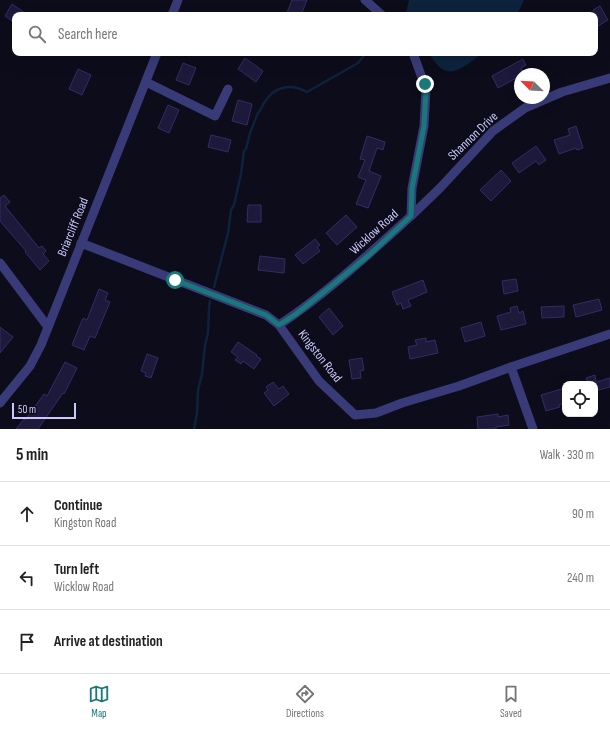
<!DOCTYPE html>
<html lang="en">
<head>
<meta charset="utf-8">
<style>
	body { margin:0; font-family:"Sofia Sans Condensed",sans-serif; background:#f2f2f2; color:#222 }
	.controls { position:absolute; right:12px; bottom:12px; display:grid; overflow:hidden; border-radius:8px; box-shadow:0 4px 16px #0002 }
	.controls button { width:36px; height:36px; display:grid; place-items:center; padding:0; border:0; border-bottom:1px solid #e0e0e0; background:#fff; color:#222; font:20px sans-serif }
	.compass { position:absolute; left:514px; top:68px; width:36px; height:36px; border-radius:50%; background:#fff; box-shadow:0 4px 16px #0002; rotate:294deg }
	.scale { position:absolute; left:12px; bottom:10px; width:64px; box-sizing:border-box; padding-left:4px; border:2px solid #cac8fc; border-top:0; font-size:11px; line-height:14px; white-space:nowrap; color:#cac8fc; -webkit-text-stroke:3px #0d0c1b; paint-order:stroke }
	.stop { position:absolute; width:12px; height:12px; margin:-9px; border:3px solid #18787a; border-radius:50%; background:#fff }
	.stop.end { background:#18787a; border-color:#fff; box-shadow:0 1px 4px #0008 }
	.list { margin:0; padding:0; list-style:none }
	h2 { display:flex; justify-content:space-between; align-items:center; height:52px; margin:0; padding:0 16px; font-size:17px }
	h2 small { font-size:13px; font-weight:400; color:#767676 }
	.list li { display:grid; grid-template-columns:26px 1fr auto; gap:12px; align-items:center; box-sizing:border-box; height:64px; padding:0 16px; border-top:1px solid #e0e0e0 }
	.list b { display:block; font-size:15px; white-space:nowrap }
	.list p { margin:0; font-size:13px; white-space:nowrap; color:#767676 }
	.list em { font-size:13px; font-style:normal; color:#767676 }
	.icon { flex:none; width:22px; height:22px; fill:none; stroke:currentColor; stroke-width:2; stroke-linecap:round; stroke-linejoin:round }
	.map { position:relative; flex:none; width:610px; height:429px; overflow:hidden }
	.search { position:absolute; background:#fff; box-shadow:0 4px 16px #0002; left:12px; right:12px; top:12px; height:44px; display:flex; align-items:center; gap:10px; box-sizing:border-box; padding:0 14px; border-radius:8px; color:#767676; font-size:15px }
	.sheet { height:244px; background:#fff }
	nav { display:flex; justify-content:space-around; align-items:center; box-sizing:border-box; height:56px; border-top:1px solid #e0e0e0; background:#fff; font-size:11px; color:#767676 }
	nav a { display:grid; justify-items:center; gap:2px }
	nav .on { color:#18787a }
	.map>svg:first-child { display:block }
	.water { fill:#0d233d }
	.lines { fill:none; stroke-linecap:round; stroke-linejoin:round }
	.stream { stroke:#0d233d; stroke-width:2.5 }
	.building { fill:#1d193b; stroke:#332c66 }
	.minor { stroke:#393b78; stroke-width:9 }
	.route { stroke:#18787a; stroke-width:5 }
	.labels { text-anchor:middle; dominant-baseline:central; stroke-width:3; stroke-linejoin:round; paint-order:stroke }
	.street-label { font-size:13px; fill:#cac8fc; stroke:#0d0c1b }
</style>
</head>
<body>
<div class="map">
<svg width="610" height="429" viewBox="0 0 610 429">
	<rect width="100%" height="100%" fill="#0d0c1b"/>
	<g class="water">
		<polygon points="409,0 524,0 517,15 407,15 406,13"/>
		<path d="M429,53H483C460,69 447,85 429,53Z"/>
	</g>
	<g class="lines">
		<g class="stream">
			<polyline points="403,15 408,11"/>
			<path d="M214,287L228,233L231,210L234,205L241,174L244,151L246,149L250,133L258,113C261,110 262,106 264,103C274,86 291,83 307,92L358,63L366,53"/>
			<polyline points="194,429 197,413 198,390 202,374 205,345 208,333 209,308 210,301"/>
		</g>
	</g>
	<g class="building">
		<polygon points="292,0 307,0 301,15 286,15"/>
		<polygon points="12,4 28,15 15,15 15,23 5,16"/>
		<polygon points="600,6 608,20 595,28 595,13 593,10"/>
		<polygon points="245,58 263,71 256,82 238,69"/>
		<polygon points="523,59 526,65 521,68 524,74 520,74 520,76 498,88 492,76"/>
		<polygon points="183,63 196,68 189,85 176,80"/>
		<polygon points="78,69 91,75 82,95 69,89"/>
		<polygon points="238,100 252,104 247,125 232,121"/>
		<polygon points="168,105 179,110 169,133 158,128"/>
		<polygon points="576,126 583,148 577,150 576,148 559,154 554,140 570,135 568,129"/>
		<polygon points="211,135 231,140 228,152 208,147"/>
		<polygon points="367,136 385,142 383,150 377,148 369,171 381,176 368,208 356,204 366,180 358,177 365,160 360,159"/>
		<polygon points="536,146 546,160 539,165 536,161 519,173 512,163"/>
		<polygon points="501,170 511,181 491,201 480,190"/>
		<polygon points="4,195 10,202 5,206 39,248 42,246 46,251 43,254 49,261 40,270 25,252 26,251 0,221 0,198"/>
		<polygon points="248,205 261,205 261,222 247,222"/>
		<polygon points="346,215 357,227 337,245 326,233"/>
		<polygon points="315,239 320,245 317,247 320,251 303,264 295,255"/>
		<polygon points="260,256 285,259 284,273 258,270"/>
		<polygon points="516,279 518,291 504,294 502,281"/>
		<polygon points="423,280 427,292 408,300 411,306 403,309 401,303 397,305 392,292"/>
		<polygon points="99,289 108,293 105,300 110,302 95,338 90,336 84,350 72,345 83,318 87,320"/>
		<polygon points="599,299 602,310 576,317 573,305"/>
		<polygon points="517,306 519,313 523,311 526,324 501,330 497,316 511,312 510,308"/>
		<polygon points="564,306 564,317 542,318 541,307"/>
		<polygon points="329,308 343,326 333,335 319,317"/>
		<polygon points="481,322 485,336 465,342 461,328"/>
		<polygon points="0,327 13,337 0,353"/>
		<polygon points="426,338 426,342 435,340 438,353 410,359 408,347 417,345 415,340"/>
		<polygon points="238,342 257,355 256,356 261,359 254,369 243,361 241,364 235,360 238,357 231,352"/>
		<polygon points="147,354 158,358 151,378 145,376 146,373 141,371"/>
		<polygon points="362,358 364,370 360,371 361,378 352,379 349,360"/>
		<polygon points="65,362 77,368 64,394 63,393 38,429 16,429 24,419 25,420 44,394 47,396"/>
		<polygon points="595,375 596,382 610,378 610,387 595,391 595,384 588,384 586,378"/>
		<polygon points="273,382 279,389 283,386 289,394 274,406 264,393 268,390 266,387"/>
		<polygon points="565,388 565,403 559,405 560,407 546,411 541,395"/>
		<polygon points="498,414 498,417 508,415 509,425 496,427 496,429 478,429 477,417"/>
	</g>
	<g class="lines">
		<g class="minor">
			<polyline points="365,0 382,15"/>
			<polyline points="172,15 178,0"/>
			<polyline points="146,82 215,116 228,89"/>
			<polyline points="411,216 440,188 493,131 525,108 562,92 610,78"/>
			<polyline points="81,243 266,315 279,325 319,381 355,415 376,413 402,403 459,386 511,367 610,334"/>
			<polyline points="0,263 48,327"/>
			<path d="M279,325C327,293 369,254 411,216L412,188L424,126L426,89L413,53"/>
			<polyline points="511,367 533,429"/>
			<polyline points="0,403 30,366 41,345 157,53"/>
		</g>
	</g>
	<g class="lines">
		<polyline class="route" points="175,280 266,315 279,325 296,314 335,283 369,255 411,216 412,188 424,126 426,89 425,84"/>
	</g>
	<g class="labels">
		<g class="street-label">
			<text transform="translate(473 136) rotate(-44)">Shannon Drive</text>
			<text transform="translate(73 227) rotate(-68)">Briarcliff Road</text>
			<text transform="translate(374 232) rotate(-42)">Wicklow Road</text>
			<text transform="translate(320 356) rotate(52)">Kingston Road</text>
		</g>
	</g>
</svg>
<div class="controls">
<button><svg class="icon" aria-label="locate" viewBox="0 0 24 24"><circle cx="12" cy="12" r="6"/><path d="M12 2v4M12 18v4M2 12h4M18 12h4"/></svg></button>
</div>
<svg class="compass" viewBox="-18 -18 36 36"><path d="M0-13l5 13h-10z" fill="#e53935"/><path d="M0 13l5-13h-10z" fill="#767676"/></svg>
<div class="scale">50 m</div>
<div class="stop" style="left:175px;top:280px"></div>
<div class="stop end" style="left:425px;top:84px"></div>
<div class="search"><svg class="icon" aria-label="search" viewBox="0 0 24 24"><circle cx="10" cy="10" r="6"/><path d="M15 15l6 6"/></svg>Search here</div>
</div>
<section class="sheet">
<h2>5 min<small>Walk · 330 m</small></h2>
<ul class="list">
<li><svg class="icon" aria-label="ahead" viewBox="0 0 24 24"><path d="M12 20V5M6 11l6-6 6 6"/></svg><div><b>Continue</b><p>Kingston Road</p></div><em>90 m</em></li>
<li><svg class="icon" aria-label="left" viewBox="0 0 24 24"><path d="M17 20v-9H6M10 6l-5 5 5 5"/></svg><div><b>Turn left</b><p>Wicklow Road</p></div><em>240 m</em></li>
<li><svg class="icon" aria-label="arrive" viewBox="0 0 24 24"><path d="M6 21V4h12l-3 4 3 4H6"/></svg><div><b>Arrive at destination</b></div></li>
</ul>
</section>
<nav>
<a class="on"><svg class="icon" aria-label="map" viewBox="0 0 24 24"><path d="M3 6l6-2 6 2 6-2v14l-6 2-6-2-6 2zM9 4v14M15 6v14"/></svg>Map</a>
<a><svg class="icon" aria-label="directions" viewBox="0 0 24 24"><path d="M12 3l9 9-9 9-9-9zM9 14v-3h6M13 9l2 2-2 2"/></svg>Directions</a>
<a><svg class="icon" aria-label="saved" viewBox="0 0 24 24"><path d="M7 4h10v16l-5-4-5 4z"/></svg>Saved</a>
</nav>
</body>
</html>
